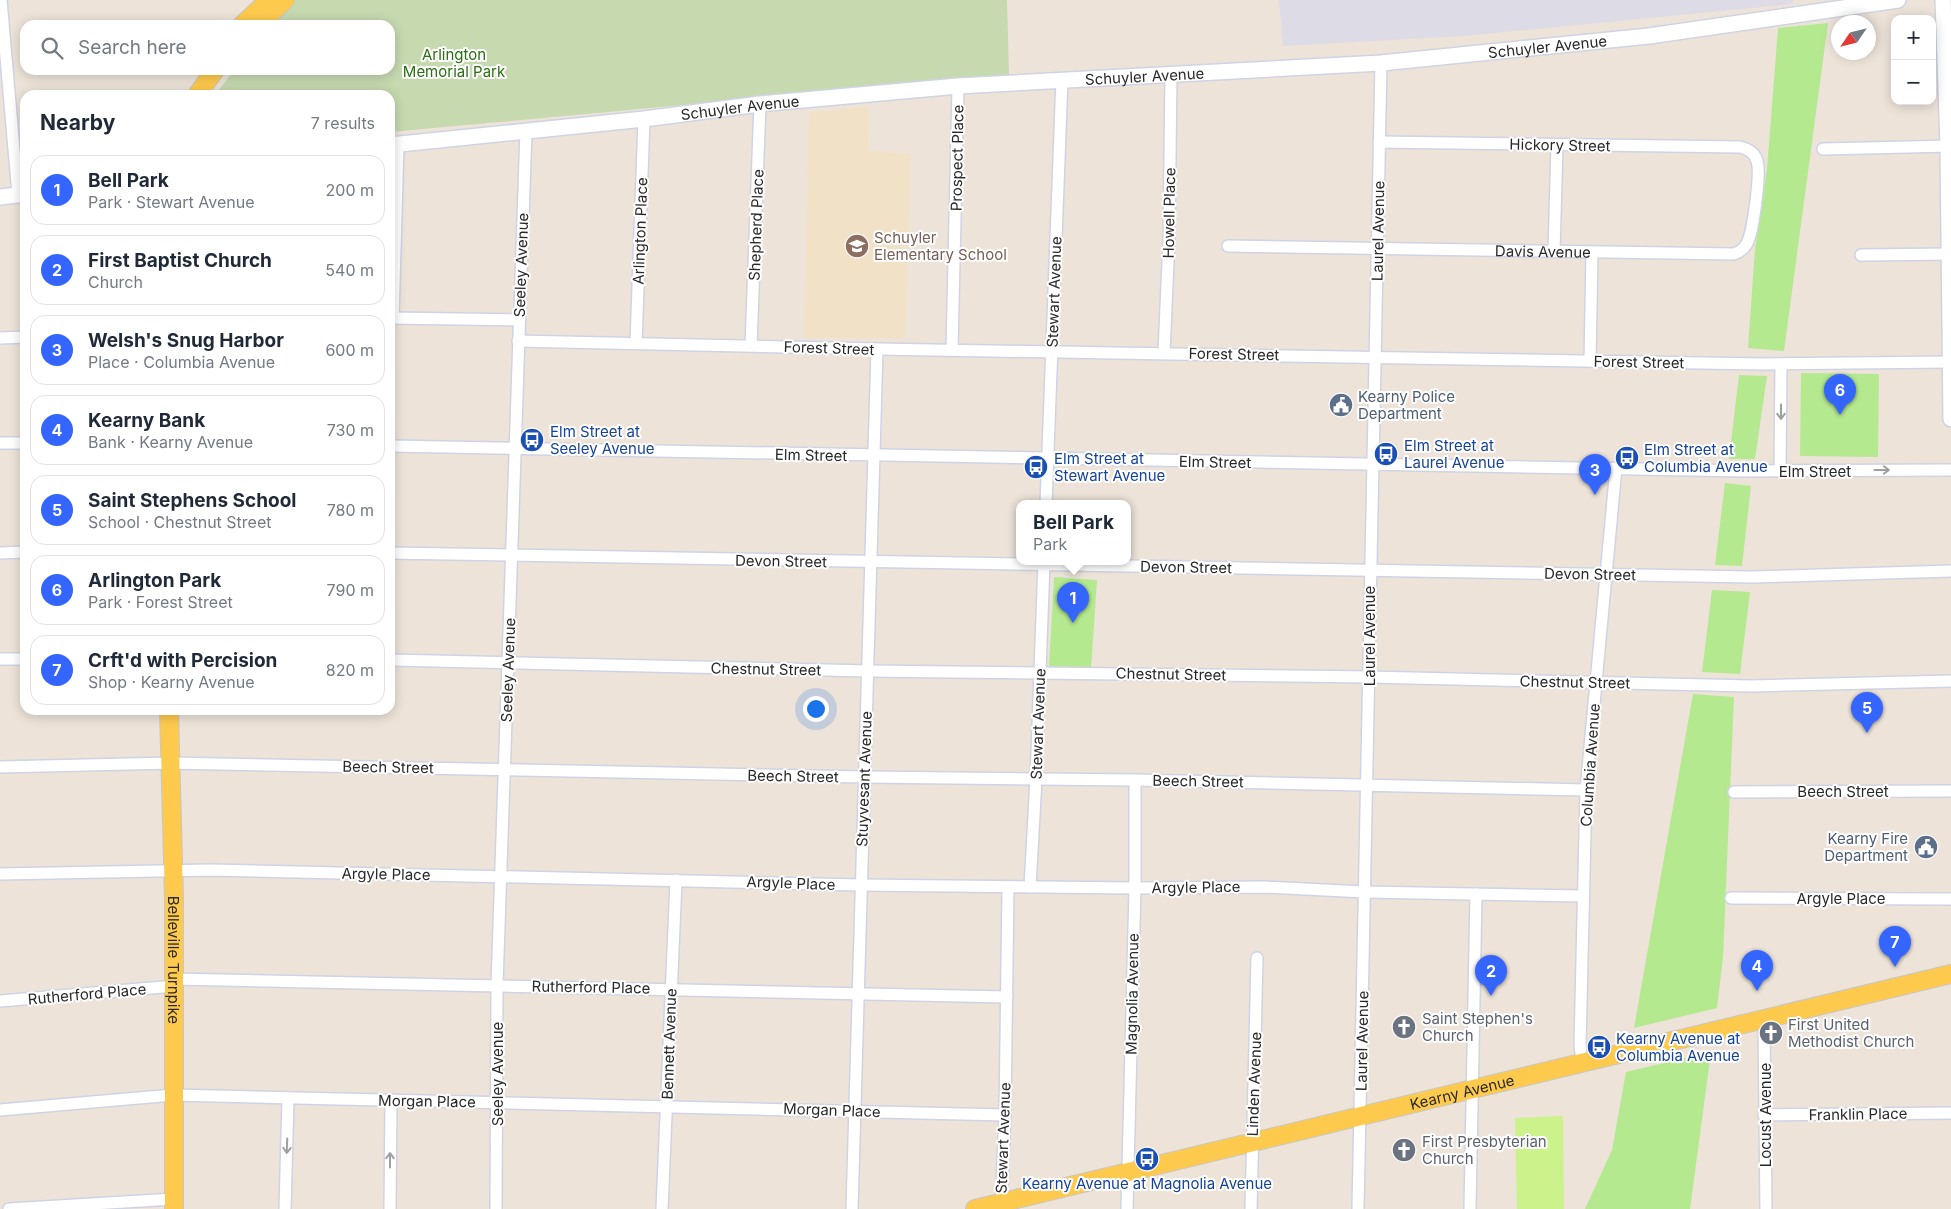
<!DOCTYPE html>
<html lang="en">
<head>
<meta charset="utf-8">
<style>
	body { margin:0; font-family:Inter,sans-serif; background:#f2f2f3; color:#1f2937 }
	.controls { position:absolute; right:15px; top:15px; display:grid; overflow:hidden; border-radius:10px; box-shadow:0 2px 12px #0003 }
	.controls button { width:45px; height:45px; display:grid; place-items:center; padding:0; border:0; border-bottom:1px solid #e0e1e3; background:#fff; color:#1f2937; font:25px sans-serif }
	.compass { position:absolute; left:1831px; top:15px; width:45px; height:45px; border-radius:50%; background:#fff; box-shadow:0 2px 12px #0003; rotate:235deg }
	.you { position:absolute; left:815px; top:708px; width:18px; height:18px; margin:-12px; border:4px solid #fff; border-radius:50%; background:#1a73e8; box-shadow:0 0 0 8px #1a73e833 }
	.badge { display:grid; place-items:center; width:32px; height:32px; border-radius:50%; background:#3466ff; color:#fff; font-size:16px; font-weight:700 }
	.pin { position:absolute; translate:-50% -41px; filter:drop-shadow(0 1px 2px #0008) }
	.pin::after { content:''; position:absolute; top:26px; width:18px; height:15px; background:inherit; clip-path:polygon(0 0,100% 0,50% 100%) }
	.popup { position:absolute; left:1016px; top:500px; width:115px; height:65px; box-sizing:border-box; display:grid; place-content:center; border-radius:10px; background:#fff; filter:drop-shadow(0 1px 4px #0005); font-size:16px; white-space:nowrap; color:#747a83 }
	.popup b { font-size:19px; color:#1f2937 }
	.popup::after { content:''; position:absolute; left:50%; top:100%; margin-left:-10px; border:10px solid transparent; border-top-color:#fff }
	.list { margin:0; padding:0; list-style:none }
	h2 { display:flex; justify-content:space-between; align-items:center; height:65px; margin:0; padding:0 20px; font-size:21px }
	h2 small { font-size:16px; font-weight:400; color:#747a83 }
	.list li { display:grid; grid-template-columns:32px 1fr auto; gap:15px; align-items:center; box-sizing:border-box; height:70px; margin:0 10px 10px; padding:0 10px; border:1px solid #e0e1e3; border-radius:15px }
	.list b { display:block; font-size:19px; white-space:nowrap }
	.list p { margin:0; font-size:16px; white-space:nowrap; color:#747a83 }
	.list em { font-size:16px; font-style:normal; color:#747a83 }
	.icon { flex:none; width:28px; height:28px; fill:none; stroke:currentColor; stroke-width:2; stroke-linecap:round; stroke-linejoin:round }
	.map { position:relative; flex:none; width:1951px; height:1209px; overflow:hidden }
	.search { position:absolute; background:#fff; box-shadow:0 2px 12px #0003; left:20px; top:20px; width:375px; height:55px; display:flex; align-items:center; gap:12px; box-sizing:border-box; padding:0 18px; border-radius:15px; color:#747a83; font-size:19px }
	.panel { position:absolute; background:#fff; box-shadow:0 2px 12px #0003; left:20px; top:90px; width:375px; height:625px; border-radius:15px }
	.map>svg:first-child { display:block }
	.industrial { fill:#dddbe5 }
	.education { fill:#f1e1c7 }
	.green { fill:#b4e990 }
	.cemetery { fill:#c6d9af }
	.pitch { fill:#ccf28b }
	.lines { fill:none; stroke-linecap:round; stroke-linejoin:round }
	.street-casing { stroke:#cfd4e4; stroke-width:14 }
	.secondary-casing { stroke:#cfd4e4; stroke-width:18 }
	.primary-casing { stroke:#c7c7c7; stroke-width:20 }
	.street { stroke:#fff; stroke-width:11 }
	.secondary { stroke:#fff; stroke-width:15 }
	.primary { stroke:#feca4e; stroke-width:18 }
	.oneway { stroke:#9f9f9f }
	.labels { text-anchor:middle; dominant-baseline:central; stroke-width:4; stroke-linejoin:round; paint-order:stroke }
	.street-label { font-size:15px; fill:#292929; stroke:#fff }
	.park-label { font-size:15px; fill:#2b6d13; stroke:#fff }
	.education-label { font-size:15px; fill:#785e54; stroke:#fff; text-anchor:start }
	.service-label { font-size:15px; fill:#4e5e75; stroke:#fff; text-anchor:start }
	.transit-label { font-size:15px; fill:#164399; stroke:#fff; text-anchor:start }
	.worship-label { font-size:15px; fill:#5b616d; stroke:#fff; text-anchor:start }
</style>
</head>
<body>
<div class="map">
<svg width="1951" height="1209" viewBox="0 0 1951 1209">
	<rect width="100%" height="100%" fill="#ede3d9"/>
	<polygon class="industrial" points="1279,0 1793,0 1793,4 1464,36 1283,46"/>
	<polygon class="education" points="869,106 868,151 911,154 905,338 804,338 809,113"/>
	<g class="green">
		<polygon points="1828,23 1784,351 1748,348 1755,249 1767,169 1778,28"/>
		<polygon points="1801,373 1879,374 1878,457 1800,456"/>
		<polygon points="1739,375 1767,376 1755,459 1729,459"/>
		<polygon points="1725,483 1751,486 1742,566 1715,565"/>
		<polygon points="1054,577 1097,580 1091,668 1049,666"/>
		<polygon points="1712,590 1750,592 1740,674 1702,672"/>
		<polygon points="1693,694 1734,697 1723,957 1717,1008 1634,1028"/>
		<polygon points="1711,1052 1690,1209 1585,1209 1612,1150 1626,1072"/>
	</g>
	<polygon class="cemetery" points="290,0 1007,0 1009,75 390,132 390,95 215,95 234,70 390,70 390,25 268,25"/>
	<polygon class="pitch" points="1563,1116 1564,1209 1517,1209 1515,1118"/>
	<g class="lines">
		<g class="street-casing">
			<g id="street">
				<polyline points="1,0 18,195"/>
				<polyline points="1823,149 1951,146"/>
				<path id="s1" d="M1228,246L1734,254C1739,252 1743,250 1746,245C1753,236 1761,172 1757,161C1755,153 1748,149 1740,147L1379,142"/>
				<polyline points="1554,252 1557,145"/>
				<polyline points="1861,255 1950,254"/>
				<polyline points="390,318 519,320"/>
				<polyline points="393,318 398,144"/>
				<polyline points="0,338 25,337"/>
				<polyline points="518,341 877,349 1762,364 1951,362"/>
				<polyline points="636,343 644,119"/>
				<polyline points="751,345 760,104"/>
				<polyline points="952,349 958,86"/>
				<polyline points="1164,353 1169,239 1171,73"/>
				<polyline points="1590,361 1592,253"/>
				<polyline points="0,443 25,443"/>
				<polyline points="390,446 1747,471 1951,470"/>
				<polyline points="1780,471 1781,364"/>
				<polyline points="1046,504 1062,79"/>
				<polyline points="0,553 25,552"/>
				<polyline points="390,553 1751,577 1951,571"/>
				<polyline points="0,659 25,659"/>
				<polyline points="390,660 867,671 1370,677 1751,686 1951,681"/>
				<polyline points="0,767 171,763 864,777 1135,780 1586,790"/>
				<polyline points="1734,792 1951,791"/>
				<polyline points="0,874 211,870 860,885 1135,888 1264,887 1365,892 1583,896"/>
				<polyline points="1030,887 1036,779 1044,562"/>
				<polyline points="1731,898 1951,899"/>
				<polyline points="174,979 1007,997"/>
				<polyline points="0,1001 175,986"/>
				<polyline points="1764,1020 1766,1209"/>
				<polyline points="1582,1062 1580,1045 1586,790 1616,468"/>
				<polyline points="0,1110 173,1095 1005,1115"/>
				<polyline points="1764,1115 1951,1113"/>
				<polyline points="1001,1207 1005,1115 1008,887"/>
				<polyline points="9,1209 174,1199"/>
				<polyline points="285,1209 288,1098"/>
				<polyline points="390,1209 391,1100"/>
				<polyline points="496,1209 497,985 526,130"/>
				<polyline points="662,1209 676,880"/>
				<polyline points="852,1209 877,349"/>
				<polyline points="1127,1209 1135,888 1135,780"/>
				<polyline points="1251,1209 1257,958"/>
				<polyline points="1358,1209 1381,63"/>
				<polyline points="1470,1209 1476,894"/>
			</g>
		</g>
		<g class="secondary-casing">
			<g id="secondary">
				<polyline points="1943,0 1948,146 1951,419"/>
				<path id="s2" d="M390,145L644,119L760,104L958,86L1381,63L1649,36L1898,0"/>
				<polyline points="0,197 25,194"/>
			</g>
		</g>
		<g class="primary-casing">
			<g id="primary">
				<polyline points="262,21 285,0"/>
				<polyline points="242,25 269,0"/>
				<polyline points="197,95 215,70"/>
				<path id="s3" d="M169,710L174,899V1209"/>
				<path id="s4" d="M975,1209L1951,974"/>
			</g>
		</g>
		<use href="#street" class="street"/>
		<use href="#secondary" class="secondary"/>
		<use href="#primary" class="primary"/>
	</g>
	<defs><path id="oneway-shaft" d="M-6 0H5M1.5-3L5.5 0L1.5 3" fill="none" stroke-width="1.6" stroke-linecap="round" stroke-linejoin="round" transform="scale(1.25)"/></defs>
	<g class="oneway">
		<use href="#oneway-shaft" transform="translate(1781 412) rotate(90)"/>
		<use href="#oneway-shaft" transform="translate(1882 470)"/>
		<use href="#oneway-shaft" transform="translate(287 1146) rotate(92)"/>
		<use href="#oneway-shaft" transform="translate(390 1160) rotate(-90)"/>
	</g>
	<defs>
		<g id="school-disc" transform="scale(1.25)"><circle r="9.5" fill="#8d6e63" stroke="#fff"/><path d="M0-5L7-2L0 1L-7-2ZM-4 1L0 2.5L4 1V4Q0 6-4 4Z" fill="#fff"/></g>
		<g id="civic-disc" transform="scale(1.25)"><circle r="9.5" fill="#5c6f8a" stroke="#fff"/><path d="M-.6-6.5H3V-4.5H.6V-3L4-1V1h2V6H-6V1h2V-1L-.6-3ZM-1.2 2.5V6h2.4V2.5Z" fill="#fff"/></g>
		<g id="bus-disc" transform="scale(1.25)"><circle r="9.5" fill="#1a4fb4" stroke="#fff"/><path d="M-5-6H5V4H4V6H2V4H-2V6H-4V4H-5ZM-3.5-4V0h7V-4ZM-3.5 1.2v1.5H-2V1.2ZM2 1.2v1.5H3.5V1.2Z" fill="#fff"/></g>
		<g id="church-disc" transform="scale(1.25)"><circle r="9.5" fill="#6b7280" stroke="#fff"/><path d="M-1.2-6h2.4v3.5h3.3v2.4h-3.3V6h-2.4V-.1h-3.3v-2.4h3.3Z" fill="#fff"/></g>
	</defs>
	<g fill-rule="evenodd">
		<use href="#school-disc" x="857" y="246"/>
		<use href="#civic-disc" x="1341" y="405"/>
		<use href="#bus-disc" x="532" y="440"/>
		<use href="#bus-disc" x="1386" y="454"/>
		<use href="#bus-disc" x="1627" y="458"/>
		<use href="#bus-disc" x="1036" y="467"/>
		<use href="#civic-disc" x="1926" y="847"/>
		<use href="#church-disc" x="1404" y="1027"/>
		<use href="#church-disc" x="1771" y="1033"/>
		<use href="#bus-disc" x="1599" y="1047"/>
		<use href="#church-disc" x="1404" y="1150"/>
		<use href="#bus-disc" x="1147" y="1159"/>
	</g>
	<g class="labels">
		<g class="street-label">
			<text stroke="none"><textPath href="#s2" startOffset="1162">Schuyler Avenue</textPath></text>
			<text stroke="none"><textPath href="#s2" startOffset="758">Schuyler Avenue</textPath></text>
			<text stroke="none"><textPath href="#s2" startOffset="352">Schuyler Avenue</textPath></text>
			<text transform="translate(1560 145) rotate(1)">Hickory Street</text>
			<text transform="translate(957 158) rotate(-89)">Prospect Place</text>
			<text transform="translate(1169 213) rotate(-89)">Howell Place</text>
			<text transform="translate(756 225) rotate(-88)">Shepherd Place</text>
			<text transform="translate(640 231) rotate(-88)">Arlington Place</text>
			<text transform="translate(1378 231) rotate(-89)">Laurel Avenue</text>
			<text stroke="none"><textPath href="#s1" startOffset="315">Davis Avenue</textPath></text>
			<text transform="translate(521 265) rotate(-88)">Seeley Avenue</text>
			<text transform="translate(1054 292) rotate(-88)">Stewart Avenue</text>
			<text transform="translate(829 348) rotate(2)">Forest Street</text>
			<text transform="translate(1234 354) rotate(1)">Forest Street</text>
			<text transform="translate(1639 362) rotate(1)">Forest Street</text>
			<text transform="translate(811 455) rotate(1)">Elm Street</text>
			<text transform="translate(1215 462) rotate(1)">Elm Street</text>
			<text x="1815" y="471">Elm Street</text>
			<text transform="translate(781 561) rotate(1)">Devon Street</text>
			<text transform="translate(1186 567) rotate(1)">Devon Street</text>
			<text transform="translate(1590 574) rotate(1)">Devon Street</text>
			<text transform="translate(1369 636) rotate(-90)">Laurel Avenue</text>
			<text transform="translate(766 669) rotate(1)">Chestnut Street</text>
			<text transform="translate(508 670) rotate(-88)">Seeley Avenue</text>
			<text transform="translate(1171 674) rotate(1)">Chestnut Street</text>
			<text transform="translate(1575 682) rotate(1)">Chestnut Street</text>
			<text transform="translate(1038 724) rotate(-88)">Stewart Avenue</text>
			<text transform="translate(1590 765) rotate(-86)">Columbia Avenue</text>
			<text transform="translate(388 767) rotate(1)">Beech Street</text>
			<text transform="translate(793 776) rotate(1)">Beech Street</text>
			<text transform="translate(864 779) rotate(-88)">Stuyvesant Avenue</text>
			<text transform="translate(1198 781) rotate(1)">Beech Street</text>
			<text x="1843" y="791">Beech Street</text>
			<text transform="translate(386 874) rotate(1)">Argyle Place</text>
			<text transform="translate(791 883) rotate(2)">Argyle Place</text>
			<text transform="translate(1196 887) rotate(-1)">Argyle Place</text>
			<text x="1841" y="898">Argyle Place</text>
			<text stroke="none"><textPath href="#s3" startOffset="250">Belleville Turnpike</textPath></text>
			<text transform="translate(591 987) rotate(1)">Rutherford Place</text>
			<text transform="translate(87 994) rotate(-5)">Rutherford Place</text>
			<text transform="translate(1132 994) rotate(-89)">Magnolia Avenue</text>
			<text transform="translate(1362 1041) rotate(-89)">Laurel Avenue</text>
			<text transform="translate(669 1044) rotate(-88)">Bennett Avenue</text>
			<text transform="translate(497 1074) rotate(-90)">Seeley Avenue</text>
			<text transform="translate(1254 1084) rotate(-88)">Linden Avenue</text>
			<text stroke="none"><textPath href="#s4" startOffset="501">Kearny Avenue</textPath></text>
			<text transform="translate(427 1101) rotate(1)">Morgan Place</text>
			<text transform="translate(832 1110) rotate(2)">Morgan Place</text>
			<text transform="translate(1858 1114) rotate(-1)">Franklin Place</text>
			<text transform="translate(1765 1115) rotate(-90)">Locust Avenue</text>
			<text transform="translate(1003 1138) rotate(-88)">Stewart Avenue</text>
		</g>
		<g class="park-label">
			<text x="454" y="54">Arlington<tspan x="454" dy="17">Memorial Park</tspan></text>
		</g>
		<g class="education-label">
			<text x="874" y="237">Schuyler<tspan x="874" dy="17">Elementary School</tspan></text>
		</g>
		<g class="service-label">
			<text x="1358" y="396">Kearny Police<tspan x="1358" dy="17">Department</tspan></text>
			<text x="1908" y="838" text-anchor="end">Kearny Fire<tspan x="1908" dy="17">Department</tspan></text>
		</g>
		<g class="transit-label">
			<text x="550" y="431">Elm Street at<tspan x="550" dy="17">Seeley Avenue</tspan></text>
			<text x="1404" y="445">Elm Street at<tspan x="1404" dy="17">Laurel Avenue</tspan></text>
			<text x="1644" y="449">Elm Street at<tspan x="1644" dy="17">Columbia Avenue</tspan></text>
			<text x="1054" y="458">Elm Street at<tspan x="1054" dy="17">Stewart Avenue</tspan></text>
			<text x="1616" y="1038">Kearny Avenue at<tspan x="1616" dy="17">Columbia Avenue</tspan></text>
			<text x="1147" y="1183" text-anchor="middle">Kearny Avenue at Magnolia Avenue</text>
		</g>
		<g class="worship-label">
			<text x="1422" y="1018">Saint Stephen's<tspan x="1422" dy="17">Church</tspan></text>
			<text x="1788" y="1024">First United<tspan x="1788" dy="17">Methodist Church</tspan></text>
			<text x="1422" y="1141">First Presbyterian<tspan x="1422" dy="17">Church</tspan></text>
		</g>
	</g>
</svg>
<div class="controls">
<button>+</button>
<button>−</button>
</div>
<svg class="compass" viewBox="-18 -18 36 36"><path d="M0-13l5 13h-10z" fill="#e53935"/><path d="M0 13l5-13h-10z" fill="#747a83"/></svg>
<div class="you"></div>
<div class="pin badge" style="left:1073px;top:623px">1</div>
<div class="popup"><b>Bell Park</b>Park</div>
<div class="pin badge" style="left:1491px;top:996px">2</div>
<div class="pin badge" style="left:1595px;top:495px">3</div>
<div class="pin badge" style="left:1757px;top:991px">4</div>
<div class="pin badge" style="left:1867px;top:733px">5</div>
<div class="pin badge" style="left:1840px;top:415px">6</div>
<div class="pin badge" style="left:1895px;top:967px">7</div>
<div class="search"><svg class="icon" aria-label="search" viewBox="0 0 24 24"><circle cx="10" cy="10" r="6"/><path d="M15 15l6 6"/></svg>Search here</div>
<section class="panel">
<h2>Nearby<small>7 results</small></h2>
<ul class="list">
<li><span class="badge">1</span><div><b>Bell Park</b><p>Park · Stewart Avenue</p></div><em>200 m</em></li>
<li><span class="badge">2</span><div><b>First Baptist Church</b><p>Church</p></div><em>540 m</em></li>
<li><span class="badge">3</span><div><b>Welsh's Snug Harbor</b><p>Place · Columbia Avenue</p></div><em>600 m</em></li>
<li><span class="badge">4</span><div><b>Kearny Bank</b><p>Bank · Kearny Avenue</p></div><em>730 m</em></li>
<li><span class="badge">5</span><div><b>Saint Stephens School</b><p>School · Chestnut Street</p></div><em>780 m</em></li>
<li><span class="badge">6</span><div><b>Arlington Park</b><p>Park · Forest Street</p></div><em>790 m</em></li>
<li><span class="badge">7</span><div><b>Crft'd with Percision</b><p>Shop · Kearny Avenue</p></div><em>820 m</em></li>
</ul>
</section>
</div>
</body>
</html>
